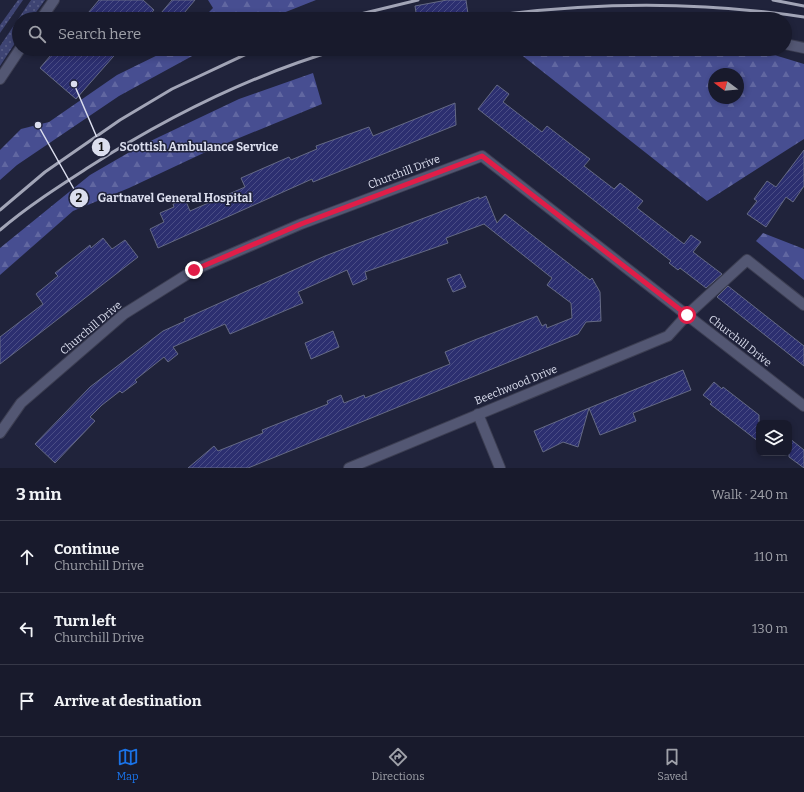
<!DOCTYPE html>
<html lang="en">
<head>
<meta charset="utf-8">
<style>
	body { margin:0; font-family:Bitter,serif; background:#252738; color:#f1f3f6 }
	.controls { position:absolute; right:12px; bottom:12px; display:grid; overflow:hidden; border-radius:8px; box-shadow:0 2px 6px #0003 }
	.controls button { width:36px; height:36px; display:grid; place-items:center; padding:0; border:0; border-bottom:1px solid #363848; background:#181a2c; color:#f1f3f6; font:20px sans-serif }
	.compass { position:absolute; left:708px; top:68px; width:36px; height:36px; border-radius:50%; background:#181a2c; box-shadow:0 2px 6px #0003; rotate:286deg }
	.stop { position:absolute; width:12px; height:12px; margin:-9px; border:3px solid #e11d48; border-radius:50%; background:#fff }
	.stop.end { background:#e11d48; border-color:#fff; box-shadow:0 1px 4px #0008 }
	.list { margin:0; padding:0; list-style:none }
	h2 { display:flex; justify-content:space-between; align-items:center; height:52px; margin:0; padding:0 16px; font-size:17px }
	h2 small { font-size:13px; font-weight:400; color:#9fa1a9 }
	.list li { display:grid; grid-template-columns:26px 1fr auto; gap:12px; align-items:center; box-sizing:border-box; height:72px; padding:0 16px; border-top:1px solid #363848 }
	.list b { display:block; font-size:15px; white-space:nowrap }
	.list p { margin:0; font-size:13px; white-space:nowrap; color:#9fa1a9 }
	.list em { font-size:13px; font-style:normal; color:#9fa1a9 }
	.icon { flex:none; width:22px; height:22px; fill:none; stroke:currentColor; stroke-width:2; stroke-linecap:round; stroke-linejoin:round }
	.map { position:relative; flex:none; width:804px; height:468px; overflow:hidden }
	.search { position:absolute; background:#181a2c; box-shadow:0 2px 6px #0003; left:12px; right:12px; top:12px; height:44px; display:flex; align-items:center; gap:10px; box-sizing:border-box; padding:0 14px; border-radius:22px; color:#9fa1a9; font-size:15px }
	.sheet { height:268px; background:#181a2c }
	nav { display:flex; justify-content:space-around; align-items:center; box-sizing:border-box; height:56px; border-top:1px solid #363848; background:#181a2c; font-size:11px; color:#9fa1a9 }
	nav a { display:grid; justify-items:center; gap:2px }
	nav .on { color:#1a73e8 }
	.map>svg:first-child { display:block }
	.grass { fill:url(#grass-dots) }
	.forest { fill:url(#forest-firs); fill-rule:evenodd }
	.building { fill:url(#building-hatch); stroke:#656a85 }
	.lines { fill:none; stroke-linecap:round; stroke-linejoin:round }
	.minor-casing { stroke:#3c3e52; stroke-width:12 }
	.minor { stroke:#535773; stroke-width:10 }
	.rail { stroke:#a2a5b7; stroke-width:3 }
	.route { stroke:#e11d48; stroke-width:5 }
	.labels { text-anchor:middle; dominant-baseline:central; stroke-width:3; stroke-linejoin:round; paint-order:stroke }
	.street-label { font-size:11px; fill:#dbdeee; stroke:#20233b }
	.leader { fill:none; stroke:#dbdeee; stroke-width:1.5 }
	.callout-dot { fill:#dbdeee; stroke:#20233b; stroke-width:1.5 }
	.mark-label { font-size:12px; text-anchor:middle; font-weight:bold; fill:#111 }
	.callout-label { font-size:12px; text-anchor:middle; font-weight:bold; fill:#dbdeee; stroke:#20233b; stroke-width:3; stroke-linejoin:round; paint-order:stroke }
</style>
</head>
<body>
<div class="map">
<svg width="804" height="468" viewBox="0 0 804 468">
	<defs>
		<pattern id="grass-dots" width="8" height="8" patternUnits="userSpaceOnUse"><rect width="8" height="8" fill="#3e4473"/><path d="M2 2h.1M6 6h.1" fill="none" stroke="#595f87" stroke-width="1.8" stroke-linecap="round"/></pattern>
		<pattern id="forest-firs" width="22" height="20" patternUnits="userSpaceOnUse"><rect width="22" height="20" fill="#474e91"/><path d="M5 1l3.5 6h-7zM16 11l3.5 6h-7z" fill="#6167a1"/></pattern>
		<pattern id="building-hatch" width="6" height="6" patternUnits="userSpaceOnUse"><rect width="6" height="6" fill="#2c2f70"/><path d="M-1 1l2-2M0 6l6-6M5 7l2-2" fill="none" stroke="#4a4d85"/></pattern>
	</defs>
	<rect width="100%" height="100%" fill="#20233b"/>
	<g class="grass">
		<polygon points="18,0 23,0 0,33 0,25"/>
		<polygon points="31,0 45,0 31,19 19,19 19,37 0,66 0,46"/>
	</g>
	<g class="forest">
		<polygon points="208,0 316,0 268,19 202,19 213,8"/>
		<polygon points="170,49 205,49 119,96 17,165 0,180 0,150 21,129 49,122 117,75"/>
		<path d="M521,49H755L804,64V139L707,201L519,53ZM714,74H738V98H714Z"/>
		<polygon points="313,73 322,104 210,150 129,188 73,211 0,275 0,248 90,175 140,146 239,99"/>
		<polygon points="763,233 804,249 804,280 756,241"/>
	</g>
	<g class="building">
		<polygon points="99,0 143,0 154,10 146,19 83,19"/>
		<polygon points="172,0 195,0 179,19 156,19"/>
		<polygon points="447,0 466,0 468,14 438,19 417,19 415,6"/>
		<polygon points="56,49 120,49 76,99 40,68"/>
		<polygon points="497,85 509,94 503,102 542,132 547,126 578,150 590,159 584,166 614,189 620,183 643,201 637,208 684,244 691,235 701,242 693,252 722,274 706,288 680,268 678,270 669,263 671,261 478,109"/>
		<polygon points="455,103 456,125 313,182 312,179 158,248 150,229 164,222 160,213 174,207 173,204 185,199 190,211 245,187 241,178 289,157 291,160 317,149 316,146 369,127 373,136"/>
		<polygon points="804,150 804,186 793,202 786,197 766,227 747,214 757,201 754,199 767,181 776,187"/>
		<polygon points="486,196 497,223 505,214 590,280 592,278 600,292 601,321 586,322 578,334 248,468 188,468 214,446 218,451 263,433 262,430 328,404 327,401 341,395 344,403 364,395 365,398 450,364 445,352 477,339 537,316 542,326 546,324 547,328 572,318 571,303 547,285 552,278 484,224 446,238 448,243 365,272 367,279 353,285 347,270 298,292 303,303 230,334 225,324 173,347 178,354 168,362 164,357 135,380 137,382 122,393 120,391 102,405 90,417 95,421 55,463 35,444 90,387 163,331 185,321 184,319 325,256 479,197 479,199"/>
		<polygon points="103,238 112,249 125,240 138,257 0,364 0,337 43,304 36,294 58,276 55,273 90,245 91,248"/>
		<polygon points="460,274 466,287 453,292 447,279"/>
		<polygon points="728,286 804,346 804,366 717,297"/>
		<polygon points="333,331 339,347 311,359 305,343"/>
		<polygon points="683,370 691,390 633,413 636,421 600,435 589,408"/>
		<polygon points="714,382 722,389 723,387 759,415 759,442 710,404 712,402 703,395"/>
		<polygon points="589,408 578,447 563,442 543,452 534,431"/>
		<polygon points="789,438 804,450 804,468 789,457"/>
	</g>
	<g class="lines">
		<g class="minor-casing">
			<g id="minor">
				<polyline points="41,19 54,0"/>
				<polyline points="785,44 804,48"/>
				<polyline points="0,79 20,49"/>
				<polyline points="478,414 500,468"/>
				<polyline points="0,433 21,403 124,314 194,270 301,224 482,156 804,406"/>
				<polyline points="349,468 668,336 687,315 747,260 804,305"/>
			</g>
		</g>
		<use href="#minor" class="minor"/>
		<g class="rail">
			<polyline points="773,0 804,6"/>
			<polyline points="340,19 418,0"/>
			<path d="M470,19C580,2 693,0 804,17"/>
			<polyline points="0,210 45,172 120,120 172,89 257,49"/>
			<path d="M0,230C28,206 58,187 89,167C167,117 251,75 340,49"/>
		</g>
	</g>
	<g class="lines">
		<polyline class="route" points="194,270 301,224 482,156 687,315"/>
	</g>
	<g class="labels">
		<g class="street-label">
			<text transform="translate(404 172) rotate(-21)">Churchill Drive</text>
			<text transform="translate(91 328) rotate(-40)">Churchill Drive</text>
			<text transform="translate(740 341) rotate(38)">Churchill Drive</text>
			<text transform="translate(516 385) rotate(-22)">Beechwood Drive</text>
		</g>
	</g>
	<path class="leader" d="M74 84L101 147M38 125L79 198"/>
	<g class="callout-dot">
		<circle cx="74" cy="84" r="4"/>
		<circle cx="38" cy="125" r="4"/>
		<circle cx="101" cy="147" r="10"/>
		<circle cx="79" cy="198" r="10"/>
	</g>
	<g class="mark-label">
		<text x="101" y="151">1</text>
		<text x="79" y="202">2</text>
	</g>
	<g class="callout-label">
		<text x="199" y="151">Scottish Ambulance Service</text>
		<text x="175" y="202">Gartnavel General Hospital</text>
	</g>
</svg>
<div class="controls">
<button><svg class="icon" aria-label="layers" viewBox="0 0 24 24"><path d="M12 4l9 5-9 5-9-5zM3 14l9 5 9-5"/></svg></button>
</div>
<svg class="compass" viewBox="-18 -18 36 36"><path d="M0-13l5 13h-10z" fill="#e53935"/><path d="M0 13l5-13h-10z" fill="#9fa1a9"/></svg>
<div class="stop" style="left:687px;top:315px"></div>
<div class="stop end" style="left:194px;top:270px"></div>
<div class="search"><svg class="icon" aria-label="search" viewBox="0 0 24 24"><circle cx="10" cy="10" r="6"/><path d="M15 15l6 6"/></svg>Search here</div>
</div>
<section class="sheet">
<h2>3 min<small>Walk · 240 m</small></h2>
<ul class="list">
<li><svg class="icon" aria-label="ahead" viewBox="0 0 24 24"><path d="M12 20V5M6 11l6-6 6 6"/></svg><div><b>Continue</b><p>Churchill Drive</p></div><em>110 m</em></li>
<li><svg class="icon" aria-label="left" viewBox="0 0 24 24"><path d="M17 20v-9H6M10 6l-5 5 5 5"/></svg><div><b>Turn left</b><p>Churchill Drive</p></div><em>130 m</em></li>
<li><svg class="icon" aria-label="arrive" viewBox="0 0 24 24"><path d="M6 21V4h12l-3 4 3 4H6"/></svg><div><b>Arrive at destination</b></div></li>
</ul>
</section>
<nav>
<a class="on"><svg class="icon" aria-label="map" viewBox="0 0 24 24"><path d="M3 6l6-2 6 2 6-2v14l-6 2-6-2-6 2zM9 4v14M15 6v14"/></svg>Map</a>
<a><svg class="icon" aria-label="directions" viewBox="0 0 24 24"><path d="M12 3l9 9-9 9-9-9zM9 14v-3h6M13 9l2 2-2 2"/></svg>Directions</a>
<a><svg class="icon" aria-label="saved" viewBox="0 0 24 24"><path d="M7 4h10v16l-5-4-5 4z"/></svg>Saved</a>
</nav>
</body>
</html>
